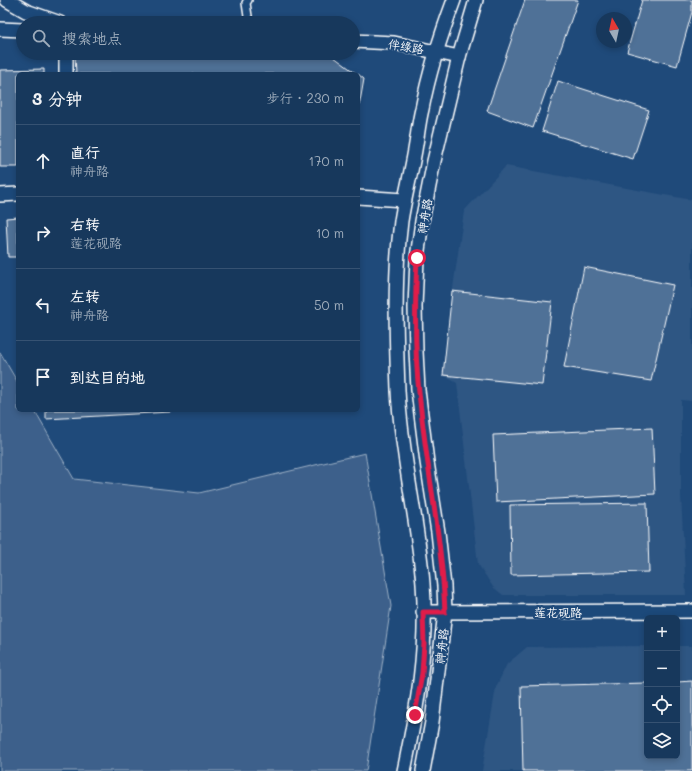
<!DOCTYPE html>
<html lang="zh">
<head>
<meta charset="utf-8">
<style>
	body { margin:0; font-family:Mali,"LXGW WenKai TC",sans-serif; background:#244365; color:#f1f3f6 }
	.controls { position:absolute; right:12px; bottom:12px; display:grid; overflow:hidden; border-radius:6px; box-shadow:0 2px 6px #0003 }
	.controls button { width:36px; height:36px; display:grid; place-items:center; padding:0; border:0; border-bottom:1px solid #365272; background:#17385c; color:#f1f3f6; font:20px sans-serif }
	.compass { position:absolute; left:596px; top:12px; width:36px; height:36px; border-radius:50%; background:#17385c; box-shadow:0 2px 6px #0003; rotate:351deg }
	.stop { position:absolute; width:12px; height:12px; margin:-9px; border:3px solid #e11d48; border-radius:50%; background:#fff }
	.stop.end { background:#e11d48; border-color:#fff; box-shadow:0 1px 4px #0008 }
	.list { margin:0; padding:0; list-style:none }
	h2 { display:flex; justify-content:space-between; align-items:center; height:52px; margin:0; padding:0 16px; font-size:17px }
	h2 small { font-size:13px; font-weight:400; color:#9eacbb }
	.list li { display:grid; grid-template-columns:26px 1fr auto; gap:12px; align-items:center; box-sizing:border-box; height:72px; padding:0 16px; border-top:1px solid #365272 }
	.list b { display:block; font-size:15px; white-space:nowrap }
	.list p { margin:0; font-size:13px; white-space:nowrap; color:#9eacbb }
	.list em { font-size:13px; font-style:normal; color:#9eacbb }
	.icon { flex:none; width:22px; height:22px; fill:none; stroke:currentColor; stroke-width:2; stroke-linecap:round; stroke-linejoin:round }
	.map { position:relative; flex:none; width:692px; height:771px; overflow:hidden }
	.search { position:absolute; background:#17385c; box-shadow:0 2px 6px #0003; left:16px; top:16px; width:344px; height:44px; display:flex; align-items:center; gap:10px; box-sizing:border-box; padding:0 14px; border-radius:22px; color:#9eacbb; font-size:15px }
	.panel { position:absolute; background:#17385c; box-shadow:0 2px 6px #0003; left:16px; top:72px; width:344px; height:340px; border-radius:6px }
	.map>svg:first-child { display:block }
	.built { fill:#2e5683 }
	.green { fill:#3c618b; stroke:#9eb0c5 }
	.building { fill:#507197; stroke:#fff }
	.lines { fill:none; stroke-linecap:round; stroke-linejoin:round }
	.lane-casing { stroke:#fff; stroke-width:10 }
	.street-casing { stroke:#fff; stroke-width:16 }
	.lane { stroke:#1f4a7a; stroke-width:7 }
	.street { stroke:#1f4a7a; stroke-width:13 }
	.route { stroke:#e11d48; stroke-width:5 }
	.labels { text-anchor:middle; dominant-baseline:central; stroke-width:4; stroke-linejoin:round; paint-order:stroke }
	.street-label { font-size:12px; fill:#fff; stroke:#1f4a7a }
</style>
</head>
<body>
<div class="map">
<svg width="692" height="771" viewBox="0 0 692 771">
	<rect width="100%" height="100%" fill="#1f4a7a"/>
	<filter id="ink" filterUnits="userSpaceOnUse"><feTurbulence type="fractalNoise" baseFrequency=".025" numOctaves="2"/><feDisplacementMap in="SourceGraphic" scale="8" xChannelSelector="R" yChannelSelector="G"/><feConvolveMatrix kernelMatrix="1 2 1 2 8 2 1 2 1" color-interpolation-filters="sRGB"/></filter>
	<g filter="url(#ink)">
		<g class="built">
			<polygon points="506,166 692,200 692,401 681,400 681,495 686,595 503,595 493,587 478,564 457,383 443,375 447,330 464,211"/>
			<polygon points="647,646 647,756 677,756 677,646 692,646 692,771 482,771 496,687 507,664 527,647"/>
		</g>
		<polygon class="green" points="0,352 18,383 18,410 34,410 74,479 199,493 365,453 391,606 366,771 0,771"/>
		<g class="building">
			<polygon points="525,0 578,0 533,128 487,111"/>
			<polygon points="642,0 692,0 692,12 677,66 627,52"/>
			<polygon points="75,54 330,54 357,74 76,74"/>
			<polygon points="44,69 44,74 18,74 18,167 0,167 0,70"/>
			<polygon points="358,74 364,79 358,113"/>
			<polygon points="558,81 649,110 633,159 542,131"/>
			<polygon points="18,217 18,257 8,257 6,218"/>
			<polygon points="584,267 673,285 651,381 564,367"/>
			<polygon points="452,291 552,302 542,385 443,375"/>
			<polygon points="46,410 170,410 170,412 46,419"/>
			<polygon points="652,428 655,494 496,502 493,435"/>
			<polygon points="647,503 649,572 511,575 510,505"/>
			<polygon points="692,681 692,771 523,771 521,686 647,683 647,756 677,756 677,682"/>
		</g>
		<g class="lines">
			<g class="lane-casing">
				<polyline id="lane" points="248,0 246,3 249,23"/>
			</g>
			<g class="street-casing">
				<g id="street">
					<polyline points="7,0 26,11 60,23"/>
					<polyline points="0,29 23,30"/>
					<polyline points="353,41 394,43 459,57"/>
					<polyline points="66,53 66,74"/>
					<polyline points="0,195 18,194"/>
					<polyline points="358,197 404,200"/>
					<polyline points="423,612 692,611"/>
					<path d="M404,771C417,709 428,648 423,584C418,519 401,455 398,390C396,334 394,277 401,221C405,195 412,170 416,144C418,132 419,121 422,109C429,72 441,35 454,0"/>
					<polyline points="423,771 432,722 445,612 444,586 438,532 427,462 418,390 416,351 415,307 417,258 422,221 434,161 459,57 476,0"/>
				</g>
			</g>
			<use href="#lane" class="lane"/>
			<use href="#street" class="street"/>
		</g>
	</g>
	<g class="lines" filter="url(#ink)">
		<path class="route" d="M415,715L422,673L424,644L423,612H445C442,538 426,466 419,392C414,347 415,303 417,258"/>
	</g>
	<g class="labels">
		<g class="street-label">
			<text transform="translate(406 46) rotate(9)">伴绿路</text>
			<text transform="translate(424 216) rotate(-80)">神舟路</text>
			<text x="558" y="612">莲花砚路</text>
			<text transform="translate(441 646) rotate(-83)">神舟路</text>
		</g>
	</g>
</svg>
<div class="controls">
<button>+</button>
<button>−</button>
<button><svg class="icon" aria-label="locate" viewBox="0 0 24 24"><circle cx="12" cy="12" r="6"/><path d="M12 2v4M12 18v4M2 12h4M18 12h4"/></svg></button>
<button><svg class="icon" aria-label="layers" viewBox="0 0 24 24"><path d="M12 4l9 5-9 5-9-5zM3 14l9 5 9-5"/></svg></button>
</div>
<svg class="compass" viewBox="-18 -18 36 36"><path d="M0-13l5 13h-10z" fill="#e53935"/><path d="M0 13l5-13h-10z" fill="#9eacbb"/></svg>
<div class="stop" style="left:417px;top:258px"></div>
<div class="stop end" style="left:415px;top:715px"></div>
<div class="search"><svg class="icon" aria-label="search" viewBox="0 0 24 24"><circle cx="10" cy="10" r="6"/><path d="M15 15l6 6"/></svg>搜索地点</div>
<section class="panel">
<h2>3 分钟<small>步行 · 230 m</small></h2>
<ul class="list">
<li><svg class="icon" aria-label="ahead" viewBox="0 0 24 24"><path d="M12 20V5M6 11l6-6 6 6"/></svg><div><b>直行</b><p>神舟路</p></div><em>170 m</em></li>
<li><svg class="icon" aria-label="right" viewBox="0 0 24 24"><path d="M7 20v-9h11M14 6l5 5-5 5"/></svg><div><b>右转</b><p>莲花砚路</p></div><em>10 m</em></li>
<li><svg class="icon" aria-label="left" viewBox="0 0 24 24"><path d="M17 20v-9H6M10 6l-5 5 5 5"/></svg><div><b>左转</b><p>神舟路</p></div><em>50 m</em></li>
<li><svg class="icon" aria-label="arrive" viewBox="0 0 24 24"><path d="M6 21V4h12l-3 4 3 4H6"/></svg><div><b>到达目的地</b></div></li>
</ul>
</section>
</div>
</body>
</html>
